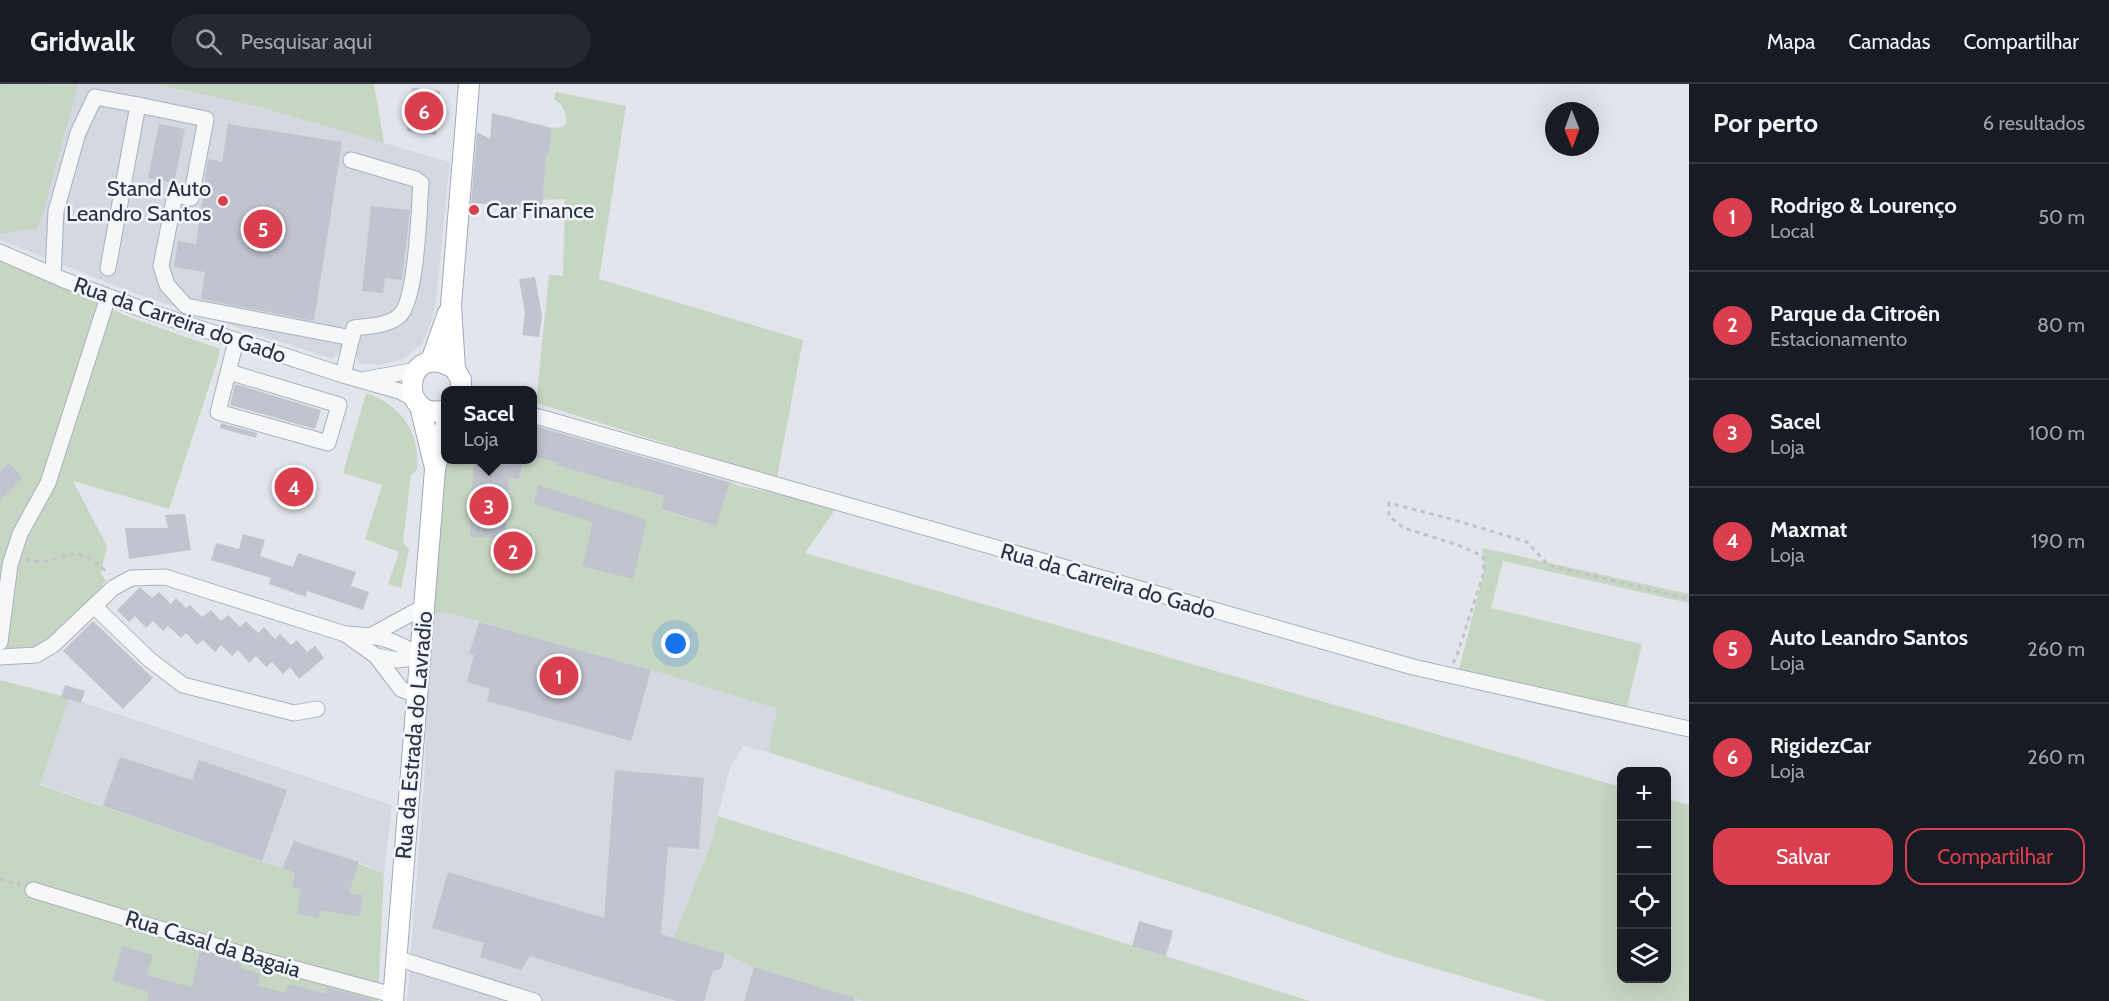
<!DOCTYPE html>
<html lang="pt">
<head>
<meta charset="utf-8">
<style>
	body { margin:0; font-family:Cabin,sans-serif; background:#242831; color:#f1f3f6 }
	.controls { position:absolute; right:18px; bottom:18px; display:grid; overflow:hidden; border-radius:12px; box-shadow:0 6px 24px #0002 }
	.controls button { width:54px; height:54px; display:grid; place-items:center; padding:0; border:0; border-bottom:2px solid #363941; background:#171b24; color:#f1f3f6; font:30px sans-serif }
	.compass { position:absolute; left:1545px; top:18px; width:54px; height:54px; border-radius:50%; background:#171b24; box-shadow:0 6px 24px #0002; rotate:179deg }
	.you { position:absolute; left:676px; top:560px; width:21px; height:21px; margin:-15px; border:4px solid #fff; border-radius:50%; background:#1a73e8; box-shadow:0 0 0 9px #1a73e833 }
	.badge { display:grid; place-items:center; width:39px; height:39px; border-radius:50%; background:#da3e4f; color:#fff; font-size:20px; font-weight:700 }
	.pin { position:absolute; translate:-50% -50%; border:3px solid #fff; box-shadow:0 2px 6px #0006 }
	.popup { position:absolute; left:441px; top:302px; width:96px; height:78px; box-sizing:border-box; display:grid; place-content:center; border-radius:12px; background:#171b24; filter:drop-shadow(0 2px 4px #0005); font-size:20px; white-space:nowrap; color:#9ea1a6 }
	.popup b { font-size:22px; color:#f1f3f6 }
	.popup::after { content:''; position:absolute; left:50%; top:100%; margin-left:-12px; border:12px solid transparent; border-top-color:#171b24 }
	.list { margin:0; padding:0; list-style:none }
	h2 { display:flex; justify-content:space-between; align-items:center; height:78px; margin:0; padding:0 24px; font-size:26px }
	h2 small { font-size:20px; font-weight:400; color:#9ea1a6 }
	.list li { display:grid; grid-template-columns:39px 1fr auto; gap:18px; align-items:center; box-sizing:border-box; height:108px; padding:0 24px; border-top:2px solid #363941 }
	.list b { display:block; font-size:22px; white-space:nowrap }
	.list p { margin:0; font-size:20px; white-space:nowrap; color:#9ea1a6 }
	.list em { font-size:20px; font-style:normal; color:#9ea1a6 }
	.actions { display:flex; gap:12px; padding:18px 24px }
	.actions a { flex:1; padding:14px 0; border:2px solid #da3e4f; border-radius:18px; text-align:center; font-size:21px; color:#da3e4f }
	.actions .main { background:#da3e4f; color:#fff }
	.icon { flex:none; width:33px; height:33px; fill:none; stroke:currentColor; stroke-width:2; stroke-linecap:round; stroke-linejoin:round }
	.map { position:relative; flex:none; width:1689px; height:917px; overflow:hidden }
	header { display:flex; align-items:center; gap:36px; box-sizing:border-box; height:84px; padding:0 30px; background:#171b24; border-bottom:2px solid #363941 }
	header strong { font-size:28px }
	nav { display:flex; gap:33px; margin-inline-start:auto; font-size:21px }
	.search { width:420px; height:54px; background:#242831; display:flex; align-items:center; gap:15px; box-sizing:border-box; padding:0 21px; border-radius:33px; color:#9ea1a6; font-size:22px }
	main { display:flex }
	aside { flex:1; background:#171b24 }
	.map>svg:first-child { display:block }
	.built { fill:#d4d8e1 }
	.green { fill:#c7d6c3 }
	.building { fill:#bfc4cf }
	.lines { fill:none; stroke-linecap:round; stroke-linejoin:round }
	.minor-casing { stroke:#aab0ba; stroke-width:17 }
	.major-casing { stroke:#a0a9b9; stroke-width:22 }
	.path { stroke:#c0c4ca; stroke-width:3; stroke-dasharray:4.5 4.5; stroke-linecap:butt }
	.minor { stroke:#f5f7f9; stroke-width:15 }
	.major { stroke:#fff; stroke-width:20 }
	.poi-dot { fill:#da3e4f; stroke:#f2f5f9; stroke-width:2 }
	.labels { text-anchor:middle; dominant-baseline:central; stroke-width:5; stroke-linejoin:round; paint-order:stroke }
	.poi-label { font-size:22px; fill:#293245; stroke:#f2f5f9; text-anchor:end }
	.street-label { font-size:22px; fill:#293245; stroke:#f2f5f9 }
</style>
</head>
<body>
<header>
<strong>Gridwalk</strong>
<div class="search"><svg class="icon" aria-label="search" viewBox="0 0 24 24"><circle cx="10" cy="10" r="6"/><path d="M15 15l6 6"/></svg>Pesquisar aqui</div>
<nav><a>Mapa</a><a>Camadas</a><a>Compartilhar</a></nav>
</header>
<main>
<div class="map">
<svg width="1689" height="917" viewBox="0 0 1689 917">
	<rect width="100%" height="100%" fill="#e2e6ec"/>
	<g class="built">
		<polygon points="0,0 155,0 259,23 450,78 437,209 432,236 422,261 402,276 377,281 359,279 356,271 340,268 332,275 131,208 0,156"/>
		<polygon points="430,526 452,530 651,586 777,625 768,668 743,662 730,684 710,762 725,870 754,883 864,917 407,917 424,700"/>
		<polygon points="69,614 392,721 384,789 359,778 294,757 283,784 40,700"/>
	</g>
	<g class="green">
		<polygon points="0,0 78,1 42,133 36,145 0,150"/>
		<polygon points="155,0 374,0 384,59 259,23"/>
		<path d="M556,8L626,22L599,195L803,256L777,394L536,319L549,191L563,192L565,115L542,116L546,70H549L552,44L563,43L567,38C565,28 563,20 554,15Z"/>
		<polygon points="0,175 129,233 220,265 218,275 169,425 73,397 107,462 101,489 106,497 102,501 105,503 53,561 0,573"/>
		<path d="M366,309C401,321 421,349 417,386L411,391L403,458L409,466L401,504L388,500L399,468L365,455L382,401L343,389Z"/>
		<polygon points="533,372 557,378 665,412 662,426 716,442 730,397 736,401 837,423 805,469 1621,703 1622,894 1666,894 1667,715 1689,721 1689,917 1546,917 1389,871 1249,823 768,668 777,625 651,586 452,530 430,527 446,376 476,376 474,385 519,396 524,376 532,376"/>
		<polygon points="1483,464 1689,510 1689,519 1503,477 1491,524 1642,560 1625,631 1457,593 1484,488"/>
		<polygon points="0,596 69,614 40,701 282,784 294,757 384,789 378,917 0,917"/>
		<polygon points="718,732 1310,917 864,917 754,883 725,870 674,854 710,762"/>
	</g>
	<g class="building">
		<polygon points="412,4 440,7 436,51 407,47"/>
		<polygon points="492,29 552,44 549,70 546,70 542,124 471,119 477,48 490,55"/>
		<polygon points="159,40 185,45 174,99 148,94"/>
		<polygon points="228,40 342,58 314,237 201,215 205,188 174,183 178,157 196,160 208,75 222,78"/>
		<polygon points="371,122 410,126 402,196 385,194 383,209 362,207"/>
		<polygon points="535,193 542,232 539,253 522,251 525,229 519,195"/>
		<polygon points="235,300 321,326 315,345 230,321"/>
		<polygon points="221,339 257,349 256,354 220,344"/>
		<polygon points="532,341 730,398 716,442 661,425 665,412 556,381 557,378 532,372"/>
		<polygon points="476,375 524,375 519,396 508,393 506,454 470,453 473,388"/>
		<polygon points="9,379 23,394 0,416 0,388"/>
		<polygon points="538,401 647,436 633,495 582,482 593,438 534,420"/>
		<polygon points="185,430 191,466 129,475 125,444 168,444 165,431"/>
		<polygon points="243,450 265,456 260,472 293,483 298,469 356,488 351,502 369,508 363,526 307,507 306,513 269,500 271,494 211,476 216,459 239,465"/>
		<polygon points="140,503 152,514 159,508 171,520 176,514 186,524 190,521 202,533 211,526 221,537 228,531 240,543 246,537 258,549 264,543 275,555 280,550 291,561 297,556 307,568 315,562 324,574 299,595 290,583 283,590 272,578 266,583 256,572 249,579 238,566 232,572 221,561 215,568 203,556 197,561 186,549 181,554 168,542 163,547 153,537 146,544 135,532 129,538 117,526"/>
		<polygon points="93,537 153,594 123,625 63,567"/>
		<polygon points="479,538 651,586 631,657 487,617 490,605 467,598 474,571 469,570"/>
		<polygon points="65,601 85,607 81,619 61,613"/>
		<polygon points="120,673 192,696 199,676 287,706 262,777 103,722"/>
		<polygon points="615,686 704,694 699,765 668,763 661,850 725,870 721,885 713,887 704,917 676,917 530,872 521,886 480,873 484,859 432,844 448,788 604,834"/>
		<polygon points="294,757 359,778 349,809 363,811 359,833 320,826 319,834 297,830 301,805 292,803 295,789 283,784"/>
		<polygon points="1139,837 1173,847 1166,872 1132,862"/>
		<polygon points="123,862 153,871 147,891 192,903 200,867 242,880 241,884 261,890 258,902 286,909 289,900 326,910 328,904 371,915 371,917 147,917 149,908 112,897"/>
		<polygon points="754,883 855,914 854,917 744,917"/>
	</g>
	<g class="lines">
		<g class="minor-casing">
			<g id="minor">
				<polyline points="138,21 206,35 191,114 175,111 161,182 167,201 186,222 352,254"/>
				<polyline points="0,168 64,196 147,227 343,291 399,307 414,315"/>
				<polyline points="53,191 56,127 78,49 95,13 138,21 108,184"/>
				<polyline points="229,288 339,321 328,359 218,328 236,257"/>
				<path d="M343,291L354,244C368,242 388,242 399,232C417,218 419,125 421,99L415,95L351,76"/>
				<polyline points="367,295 417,286"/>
				<polyline points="532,331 1413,583 1689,645"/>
				<polyline points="94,522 150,576 183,601 294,629 317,625"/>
				<path d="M345,550C376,551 395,555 421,573"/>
				<polyline points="372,551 425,522"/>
				<polyline points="0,558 10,481 20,450 48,399 108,213"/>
				<polyline points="376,572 401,605 416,611"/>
				<polyline points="0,573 36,571 53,561 113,504 131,494 165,493 345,550 376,572 398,576 421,573"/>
				<polyline points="33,806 255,874 393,911"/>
				<polyline points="396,874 534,917"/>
			</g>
		</g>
		<g class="major-casing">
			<g id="major">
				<polyline points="431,277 448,229"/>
				<polyline points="461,306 461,296 455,285 451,221 469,0"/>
				<polyline points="420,322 434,380"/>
				<path d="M446,326C396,340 403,252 455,285"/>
				<polyline points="393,917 435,385 446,340"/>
			</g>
		</g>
		<g class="path">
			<path d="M26,475C66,487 64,448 109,490"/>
			<polyline points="1453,579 1457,571 1484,488 1483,472 1458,461 1404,444 1389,432 1389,419 1451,435 1527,458 1548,481 1689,515"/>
			<polyline points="0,795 20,801"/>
		</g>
		<use href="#minor" class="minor"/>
		<use href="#major" class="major"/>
	</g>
	<g class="poi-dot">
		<circle cx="223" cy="117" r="6"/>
		<circle cx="474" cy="126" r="6"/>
	</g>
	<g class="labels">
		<g class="poi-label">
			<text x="211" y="104">Stand Auto<tspan x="211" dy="25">Leandro Santos</tspan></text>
			<text x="486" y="126" text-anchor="start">Car Finance</text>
		</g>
		<g class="street-label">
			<text transform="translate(180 236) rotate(19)">Rua da Carreira do Gado</text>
			<text transform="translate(1108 497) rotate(16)">Rua da Carreira do Gado</text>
			<text transform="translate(414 651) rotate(-85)">Rua da Estrada do Lavradio</text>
			<text transform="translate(213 860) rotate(17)">Rua Casal da Bagaia</text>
		</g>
	</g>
</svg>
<div class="controls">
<button>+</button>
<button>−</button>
<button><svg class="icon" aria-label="locate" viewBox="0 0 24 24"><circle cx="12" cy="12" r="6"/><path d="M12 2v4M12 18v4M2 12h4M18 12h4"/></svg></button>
<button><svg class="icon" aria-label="layers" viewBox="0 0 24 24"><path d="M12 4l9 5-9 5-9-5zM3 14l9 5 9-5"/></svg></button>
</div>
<svg class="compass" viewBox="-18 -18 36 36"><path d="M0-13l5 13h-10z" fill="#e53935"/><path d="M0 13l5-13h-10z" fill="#9ea1a6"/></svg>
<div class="you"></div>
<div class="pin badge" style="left:559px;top:592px">1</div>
<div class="pin badge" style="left:513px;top:467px">2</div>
<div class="pin badge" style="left:489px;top:422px">3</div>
<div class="popup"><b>Sacel</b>Loja</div>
<div class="pin badge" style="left:294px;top:403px">4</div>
<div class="pin badge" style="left:263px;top:145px">5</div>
<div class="pin badge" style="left:424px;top:27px">6</div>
</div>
<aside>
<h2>Por perto<small>6 resultados</small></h2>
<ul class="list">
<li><span class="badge">1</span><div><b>Rodrigo &amp; Lourenço</b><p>Local</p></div><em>50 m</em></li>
<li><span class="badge">2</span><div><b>Parque da Citroên</b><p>Estacionamento</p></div><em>80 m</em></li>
<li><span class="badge">3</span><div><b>Sacel</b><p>Loja</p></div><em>100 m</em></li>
<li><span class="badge">4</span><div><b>Maxmat</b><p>Loja</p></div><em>190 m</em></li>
<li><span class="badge">5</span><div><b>Auto Leandro Santos</b><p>Loja</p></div><em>260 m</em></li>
<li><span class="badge">6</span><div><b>RigidezCar</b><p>Loja</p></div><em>260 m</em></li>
</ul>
<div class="actions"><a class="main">Salvar</a><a>Compartilhar</a></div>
</aside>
</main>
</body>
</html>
